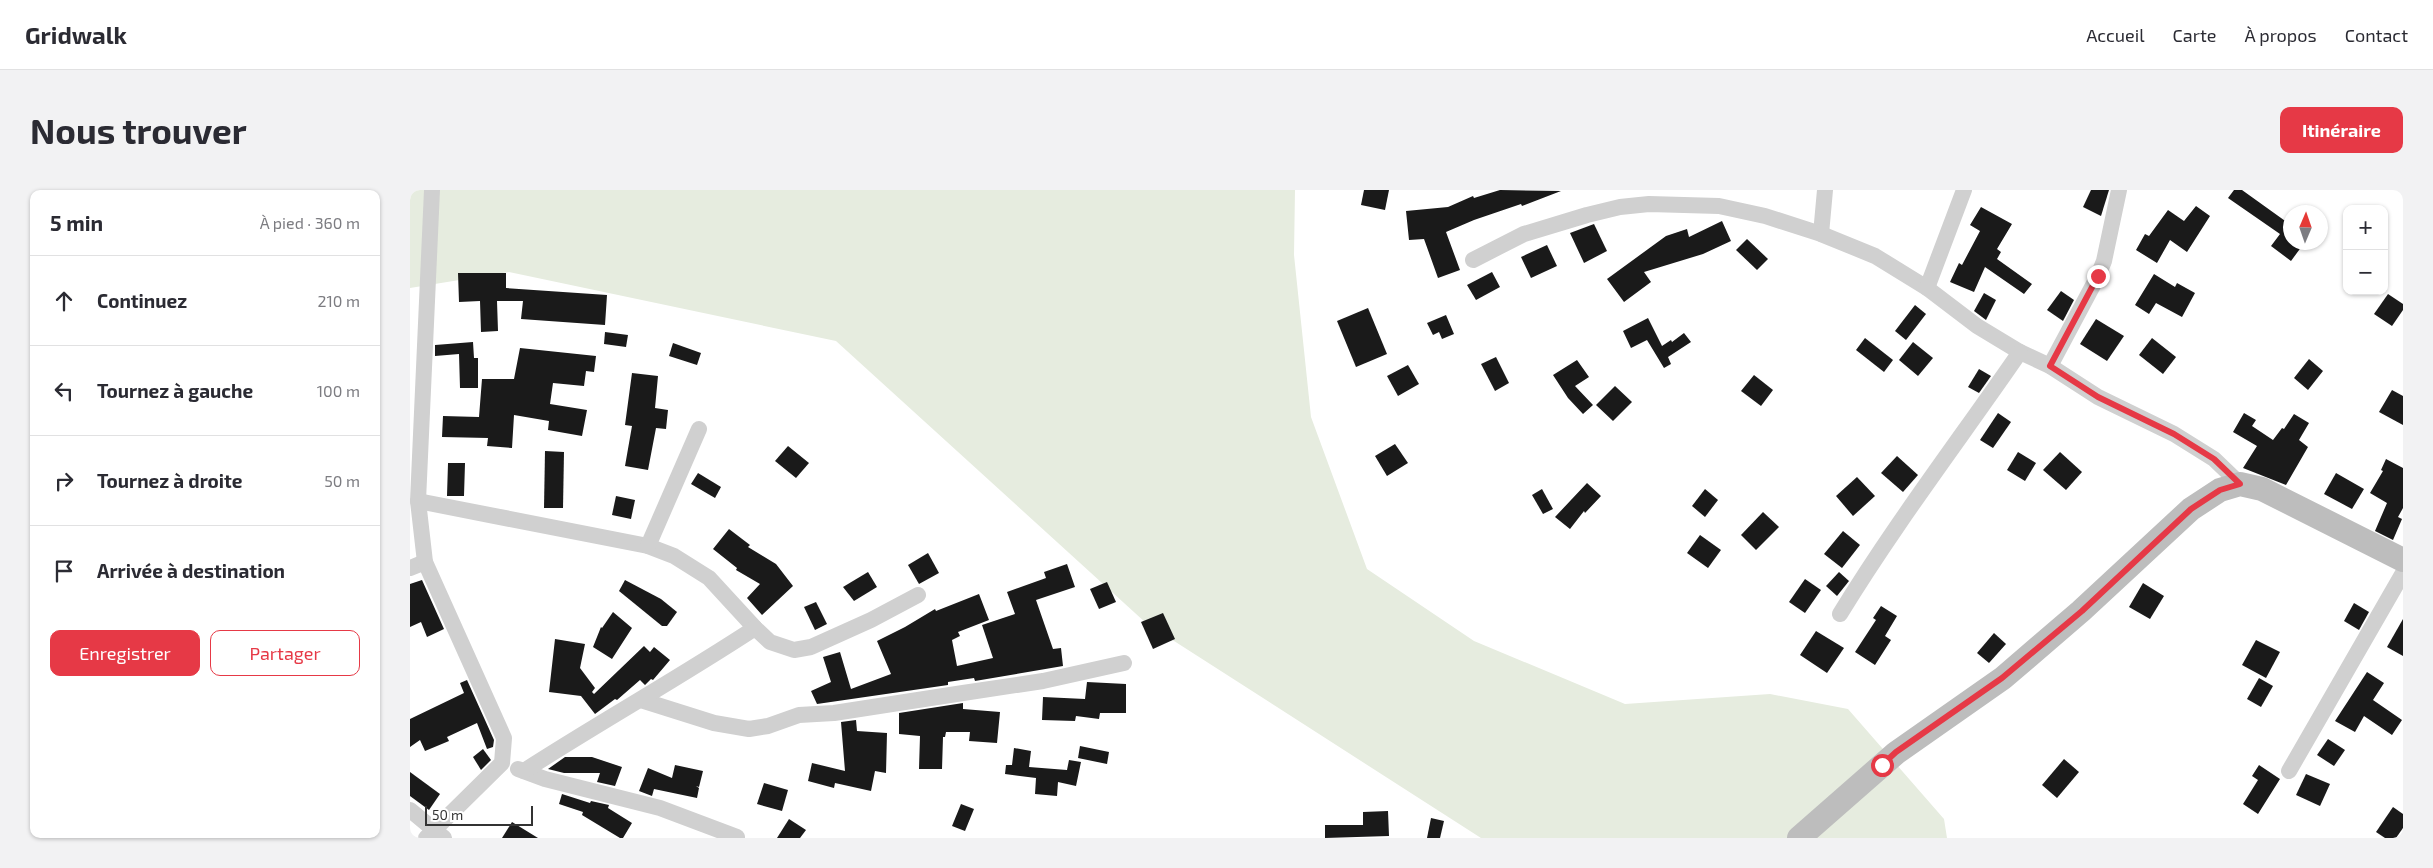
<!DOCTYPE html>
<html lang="fr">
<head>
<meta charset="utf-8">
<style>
	body { margin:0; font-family:"Exo 2",sans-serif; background:#f2f2f3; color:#2b2b33 }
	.controls { position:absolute; right:15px; top:15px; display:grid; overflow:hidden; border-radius:10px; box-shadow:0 1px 4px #0004 }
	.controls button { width:45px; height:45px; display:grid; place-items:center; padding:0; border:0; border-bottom:1px solid #e1e1e2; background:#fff; color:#2b2b33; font:25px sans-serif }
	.compass { position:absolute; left:1873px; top:15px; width:45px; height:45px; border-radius:50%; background:#fff; box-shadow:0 1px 4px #0004; rotate:2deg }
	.scale { position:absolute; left:15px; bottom:12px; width:108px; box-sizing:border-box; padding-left:5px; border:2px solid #333; border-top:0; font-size:14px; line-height:18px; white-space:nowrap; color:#333; -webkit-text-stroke:4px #fff; paint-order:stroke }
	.stop { position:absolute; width:15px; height:15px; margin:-11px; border:4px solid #e63946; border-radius:50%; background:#fff }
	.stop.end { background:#e63946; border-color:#fff; box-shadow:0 1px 5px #0008 }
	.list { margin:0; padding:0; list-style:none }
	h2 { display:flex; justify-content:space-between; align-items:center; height:65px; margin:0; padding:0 20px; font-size:21px }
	h2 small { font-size:16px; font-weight:400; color:#7c7c81 }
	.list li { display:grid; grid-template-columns:32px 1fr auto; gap:15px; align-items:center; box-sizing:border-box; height:90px; padding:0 20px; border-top:1px solid #e1e1e2 }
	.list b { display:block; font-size:19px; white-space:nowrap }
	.list em { font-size:16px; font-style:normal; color:#7c7c81 }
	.actions { display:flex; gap:10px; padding:15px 20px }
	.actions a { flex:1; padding:11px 0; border:1px solid #e63946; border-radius:10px; text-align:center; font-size:18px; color:#e63946 }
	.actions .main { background:#e63946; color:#fff }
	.icon { flex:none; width:28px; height:28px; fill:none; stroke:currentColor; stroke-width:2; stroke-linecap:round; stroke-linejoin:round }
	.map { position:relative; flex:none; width:1993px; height:648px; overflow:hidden; border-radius:10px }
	header { display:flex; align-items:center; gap:30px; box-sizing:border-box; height:70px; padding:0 25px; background:#fff; border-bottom:1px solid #e1e1e2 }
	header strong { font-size:24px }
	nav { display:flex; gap:28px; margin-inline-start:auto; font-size:18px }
	.intro { display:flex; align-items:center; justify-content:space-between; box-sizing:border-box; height:120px; padding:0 30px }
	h1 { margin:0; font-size:35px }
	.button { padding:12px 22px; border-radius:10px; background:#e63946; color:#fff; font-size:18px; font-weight:700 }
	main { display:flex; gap:30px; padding:0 30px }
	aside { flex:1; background:#fff; border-radius:10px; box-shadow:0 1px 4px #0004 }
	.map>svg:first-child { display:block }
	.green { fill:#e6ecdf }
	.building { fill:#1a1a1a }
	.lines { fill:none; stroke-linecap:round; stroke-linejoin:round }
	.street { stroke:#d0d0d0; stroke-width:16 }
	.secondary { stroke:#bdbdbd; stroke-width:24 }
	.route { stroke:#e63946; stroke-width:6 }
</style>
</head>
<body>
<header>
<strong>Gridwalk</strong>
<nav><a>Accueil</a><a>Carte</a><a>À propos</a><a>Contact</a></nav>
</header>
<div class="intro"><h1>Nous trouver</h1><a class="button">Itinéraire</a></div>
<main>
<aside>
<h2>5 min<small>À pied · 360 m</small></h2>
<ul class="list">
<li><svg class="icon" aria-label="ahead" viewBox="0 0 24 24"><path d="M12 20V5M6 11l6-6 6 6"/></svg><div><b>Continuez</b></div><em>210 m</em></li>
<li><svg class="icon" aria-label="left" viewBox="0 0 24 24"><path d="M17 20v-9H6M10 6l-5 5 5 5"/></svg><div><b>Tournez à gauche</b></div><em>100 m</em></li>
<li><svg class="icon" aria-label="right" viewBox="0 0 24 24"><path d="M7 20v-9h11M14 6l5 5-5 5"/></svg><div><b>Tournez à droite</b></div><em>50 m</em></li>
<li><svg class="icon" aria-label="arrive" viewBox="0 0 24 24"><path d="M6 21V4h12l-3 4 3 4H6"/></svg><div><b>Arrivée à destination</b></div></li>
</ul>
<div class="actions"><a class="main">Enregistrer</a><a>Partager</a></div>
</aside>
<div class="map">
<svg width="1993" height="648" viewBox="0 0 1993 648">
	<rect width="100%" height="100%" fill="#fff"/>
	<polygon class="green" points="0,0 885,0 884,65 901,227 957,379 1064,451 1215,514 1360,504 1438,519 1534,629 1537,648 1071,648 736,433 426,151 99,82 0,98"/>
	<g class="building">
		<polygon points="954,0 979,0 975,20 951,15"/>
		<polygon points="1090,0 1151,1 1112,16 1111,14 1064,30 1036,42 1050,80 1028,88 1014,49 999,50 996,21 1038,17 1063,6 1064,8"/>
		<polygon points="1681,0 1699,0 1691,26 1673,17"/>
		<polygon points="1824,0 1832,0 1878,33 1880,29 1880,52 1895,52 1881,71 1861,56 1870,44 1818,8"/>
		<polygon points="1786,16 1800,26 1777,62 1760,50 1747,73 1726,60 1735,44 1739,46 1758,20 1774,31"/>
		<polygon points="1571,17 1602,34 1587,59 1591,62 1587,69 1622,94 1614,104 1575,77 1564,102 1540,92 1549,73 1552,75 1570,41 1560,35"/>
		<polygon points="1312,31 1321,51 1293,64 1234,82 1241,92 1214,112 1197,89 1256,46 1277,39 1279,47"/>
		<polygon points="1184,34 1197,61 1174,73 1160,43"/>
		<polygon points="1337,49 1358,69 1347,80 1326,60"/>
		<polygon points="1137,55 1147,76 1121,88 1111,67"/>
		<polygon points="1082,82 1090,97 1066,110 1057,95"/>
		<polygon points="48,83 96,83 96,98 197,105 195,135 111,129 113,111 87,111 88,141 71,142 70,111 49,112"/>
		<polygon points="1744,84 1765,97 1767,93 1785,103 1772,127 1746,113 1739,124 1725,115"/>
		<polygon points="1651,101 1664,110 1653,131 1637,120"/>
		<polygon points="1574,103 1586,110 1576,130 1564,121"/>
		<polygon points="1978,104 1993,114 1993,120 1982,136 1964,124"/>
		<polygon points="1505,115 1516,124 1496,150 1485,141"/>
		<polygon points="958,118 977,164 946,177 927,131"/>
		<polygon points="1036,125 1044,144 1032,149 1029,142 1023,145 1017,133"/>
		<polygon points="1238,128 1252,156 1261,150 1262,152 1274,143 1281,152 1258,167 1261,174 1254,178 1237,150 1221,158 1213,141"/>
		<polygon points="1686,129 1714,146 1697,171 1670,154"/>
		<polygon points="195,142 218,145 216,157 194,154"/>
		<polygon points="1455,148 1483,170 1474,182 1446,160"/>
		<polygon points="1742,148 1766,167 1753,184 1729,165"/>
		<polygon points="63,152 64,168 68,168 68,198 50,198 49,164 25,166 25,155"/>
		<polygon points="1503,152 1523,168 1508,186 1489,170"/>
		<polygon points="263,153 291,163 287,175 259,166"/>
		<polygon points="110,158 186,166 184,182 176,181 174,196 143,193 140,214 177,220 172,246 138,240 139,231 104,225 102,258 77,256 78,248 32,247 33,226 69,227 72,189 104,189"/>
		<polygon points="1086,167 1099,193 1085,201 1071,174"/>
		<polygon points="1899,169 1913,181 1898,200 1884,188"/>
		<polygon points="1167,170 1179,187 1165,196 1183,215 1173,224 1158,208 1143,185"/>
		<polygon points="998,175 1009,194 988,206 977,186"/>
		<polygon points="1569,179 1581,186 1569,203 1558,197"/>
		<polygon points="222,183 248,186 245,218 258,220 256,239 246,238 238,280 215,276 222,236 215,235"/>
		<polygon points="1344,185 1363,200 1351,216 1331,201"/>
		<polygon points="1205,196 1222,212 1203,231 1186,215"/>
		<polygon points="1982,200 1993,206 1993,235 1969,222"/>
		<polygon points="1588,223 1601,232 1583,258 1570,250"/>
		<polygon points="1834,223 1846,230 1842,236 1863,250 1872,238 1874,239 1884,224 1899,233 1889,250 1898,257 1876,295 1833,278 1847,256 1823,242"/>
		<polygon points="985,254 998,273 977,286 965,266"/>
		<polygon points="378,256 399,273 386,288 365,271"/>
		<polygon points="135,261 154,262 153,318 134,318"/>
		<polygon points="1608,262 1626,273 1615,291 1597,280"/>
		<polygon points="1650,262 1672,282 1656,300 1633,280"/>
		<polygon points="1487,266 1508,285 1493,302 1471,283"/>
		<polygon points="1976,269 1993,278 1993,318 1988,327 1992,329 1983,350 1965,341 1977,313 1960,303 1973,281 1971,280"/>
		<polygon points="38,273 55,273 54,306 37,306"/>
		<polygon points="288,283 311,297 305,308 281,294"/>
		<polygon points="1926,283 1954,299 1942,319 1914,304"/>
		<polygon points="1447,287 1465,306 1443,326 1426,306"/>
		<polygon points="1177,293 1191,306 1175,323 1174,321 1160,339 1145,327"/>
		<polygon points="1132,299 1143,319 1133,324 1122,305"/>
		<polygon points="1295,299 1308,310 1295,327 1282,316"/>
		<polygon points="206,306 225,310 221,329 202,325"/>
		<polygon points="1353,322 1369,337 1346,360 1331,345"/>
		<polygon points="319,339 340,355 338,357 366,374 383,396 352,425 337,408 350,394 326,380 327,378 303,359"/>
		<polygon points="1433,341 1450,355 1432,378 1414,364"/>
		<polygon points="1290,345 1311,360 1298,378 1277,363"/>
		<polygon points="518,363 529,383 509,394 498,375"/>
		<polygon points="657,374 665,397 626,410 643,459 651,458 653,476 565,491 564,488 538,492 538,495 407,514 401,501 421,492 413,467 430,462 441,499 481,484 467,451 495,437 525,419 526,421 569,404 579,430 548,442 550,446 542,450 547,476 583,468 572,435 605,424 597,402 636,388 634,382"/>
		<polygon points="458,382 467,397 444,411 433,397"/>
		<polygon points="1429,382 1439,391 1427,406 1416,396"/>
		<polygon points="1395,389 1411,400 1395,423 1379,412"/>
		<polygon points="12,390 34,439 17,447 11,432 0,437 0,394"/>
		<polygon points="215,390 251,409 267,422 257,436 252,436 209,401"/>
		<polygon points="697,392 706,412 689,419 680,399"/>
		<polygon points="1733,393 1754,406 1740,429 1719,417"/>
		<polygon points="406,412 417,434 405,440 394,417"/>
		<polygon points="1944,413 1959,422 1949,440 1934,431"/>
		<polygon points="1471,416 1487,426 1475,446 1481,450 1465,475 1445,462 1466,430 1463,428"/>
		<polygon points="203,422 222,438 202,469 183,457 191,437 192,438"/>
		<polygon points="753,423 765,449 743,459 731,432"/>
		<polygon points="1993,429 1993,466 1977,457"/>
		<polygon points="1406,441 1434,458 1417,483 1390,465"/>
		<polygon points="1584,443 1596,454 1579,473 1567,463"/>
		<polygon points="145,449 175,454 170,478 185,498 182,502 184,504 234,456 240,462 244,457 260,470 243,490 241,489 235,495 230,490 207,510 205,509 185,524 171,506 139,502"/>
		<polygon points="1846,450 1870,462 1856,488 1832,475"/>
		<polygon points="1957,482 1974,493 1963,510 1992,530 1982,545 1954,526 1945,542 1925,531"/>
		<polygon points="1849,488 1863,496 1851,517 1837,509"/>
		<polygon points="57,490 84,550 83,557 77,559 67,533 37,547 39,551 15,561 10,550 0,557 0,529 54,503 50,493"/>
		<polygon points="677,492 716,494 716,523 690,523 689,529 666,526 665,531 632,530 633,507 675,509"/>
		<polygon points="553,513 553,519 590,522 587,553 559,551 560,542 536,542 535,547 533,547 532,579 509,579 510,546 489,544 489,523"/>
		<polygon points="446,530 447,541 477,543 476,583 465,581 461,601 425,593 424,598 398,591 402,573 435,581 431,532"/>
		<polygon points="1918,549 1935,560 1924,576 1907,565"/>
		<polygon points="670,556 699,562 697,574 668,568"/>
		<polygon points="604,558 621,561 619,577 657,580 659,570 671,572 666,596 648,592 647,606 625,604 626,588 595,584 596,575 602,575"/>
		<polygon points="73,559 81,570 71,580 63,567"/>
		<polygon points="155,567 182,567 212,577 205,596 187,592 190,583 154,583 138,579"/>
		<polygon points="1654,569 1669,582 1647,608 1632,595"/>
		<polygon points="265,575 293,581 289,597 286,596 289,598 287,608 244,599 242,606 229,601 238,578 262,588"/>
		<polygon points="1849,575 1870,589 1848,624 1833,614 1848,590 1842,586"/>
		<polygon points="0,582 30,604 19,620 0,606"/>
		<polygon points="1896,584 1920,594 1910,616 1886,605"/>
		<polygon points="354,593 378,600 372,621 347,614"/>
		<polygon points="152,604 180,613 181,611 199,615 198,618 222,633 213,648 210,648 172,625 173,622 149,614"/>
		<polygon points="551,614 564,619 555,641 542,636"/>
		<polygon points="1983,617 1993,624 1993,638 1986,648 1975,648 1966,642"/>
		<polygon points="978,621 979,646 915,648 915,635 953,635 953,622"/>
		<polygon points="1021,628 1034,631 1030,648 1017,648"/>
		<polygon points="379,629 396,640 390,648 367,648"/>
		<polygon points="102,632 128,648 92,648"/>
	</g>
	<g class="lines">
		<g class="street">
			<polyline points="1411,44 1415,0"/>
			<polyline points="1063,70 1114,44 1177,25 1210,17 1239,14 1309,16 1355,26 1411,44 1465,66 1517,98 1567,136 1610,162 1640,176 1688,207 1764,244 1804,269 1830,294"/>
			<polyline points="1517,98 1554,0"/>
			<polyline points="1640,176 1688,86 1694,71 1709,0"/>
			<polyline points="8,311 238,356 264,366 299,388 345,438"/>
			<polyline points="238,356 289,239"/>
			<polyline points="0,378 15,372"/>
			<path d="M1430,424C1485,334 1550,249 1610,162"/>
			<polyline points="231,510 304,533 339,539 358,536 389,525 424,523 553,503 633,491 714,473"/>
			<polyline points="108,579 135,589 250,618 327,647"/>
			<path d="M114,581C190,532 269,488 345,438L360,452L384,460L401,457L461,430L508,405"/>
			<polyline points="1879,581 1993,383"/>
			<polyline points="0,620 34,648"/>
			<polyline points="16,648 92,573 94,548 15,372 8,311 22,0"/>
		</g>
		<polyline class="secondary" points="1389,648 1486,563 1593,488 1671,421 1781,319 1810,300 1830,294 1852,299 1993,370"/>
	</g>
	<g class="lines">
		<polyline class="route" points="1472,575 1486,562 1592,488 1672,421 1781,319 1810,300 1830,294 1804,269 1764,244 1688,207 1640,176 1688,86"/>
	</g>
</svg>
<div class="controls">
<button>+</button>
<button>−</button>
</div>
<svg class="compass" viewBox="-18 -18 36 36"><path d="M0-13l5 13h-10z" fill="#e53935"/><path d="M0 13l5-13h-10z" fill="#7c7c81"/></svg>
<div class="scale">50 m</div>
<div class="stop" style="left:1472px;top:575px"></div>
<div class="stop end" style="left:1688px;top:86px"></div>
</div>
</main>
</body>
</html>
